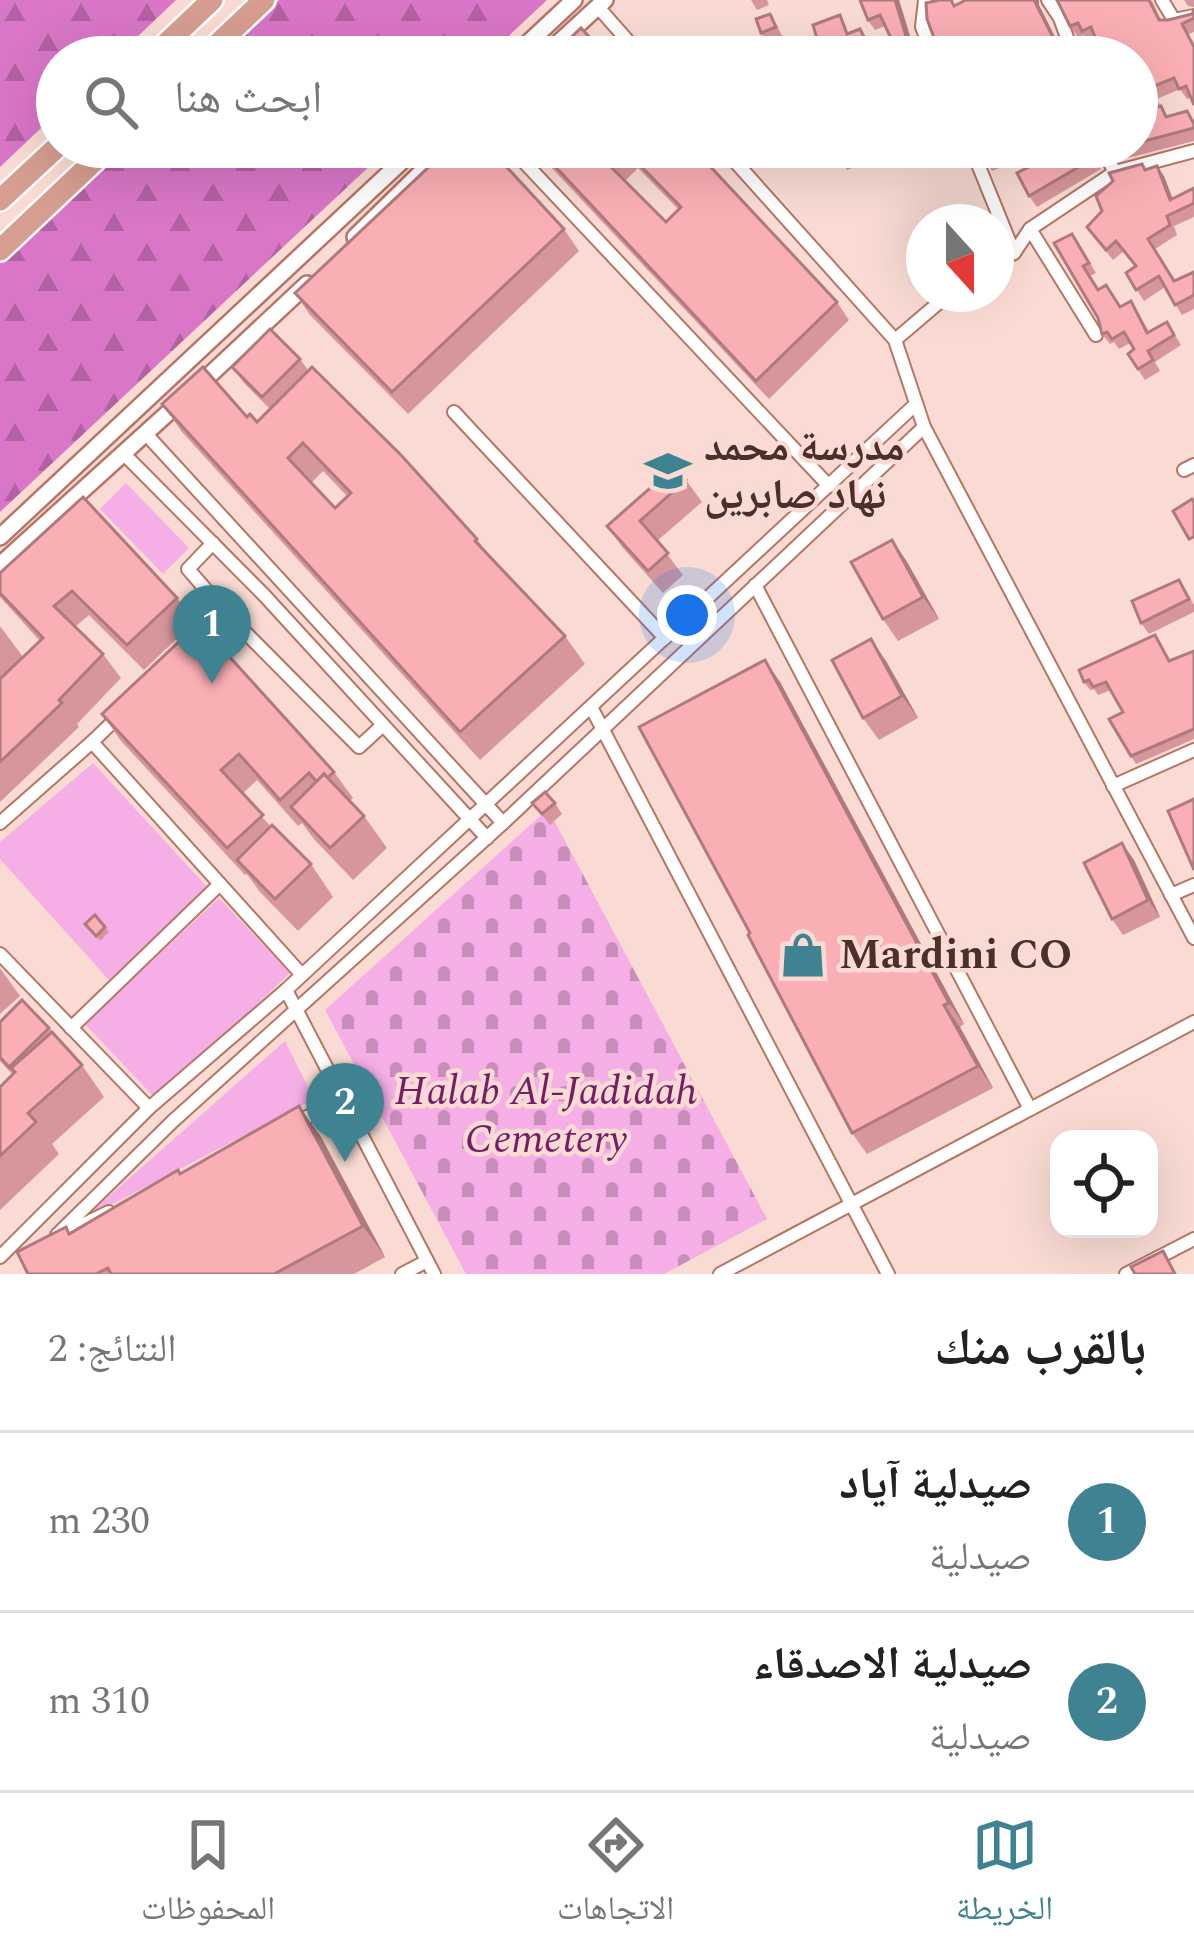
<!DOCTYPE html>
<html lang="ar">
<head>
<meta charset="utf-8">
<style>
	body { margin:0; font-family:Spectral,"Noto Naskh Arabic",serif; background:#f2f2f2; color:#222; direction:rtl }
	.controls { position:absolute; right:36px; bottom:36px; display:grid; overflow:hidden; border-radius:24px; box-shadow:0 12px 48px #0002 }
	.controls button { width:108px; height:108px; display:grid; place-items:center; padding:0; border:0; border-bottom:3px solid #e0e0e0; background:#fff; color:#222; font:60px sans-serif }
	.compass { position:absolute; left:906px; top:204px; width:108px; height:108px; border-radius:50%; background:#fff; box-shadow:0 12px 48px #0002; rotate:159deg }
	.you { position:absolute; left:687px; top:615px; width:42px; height:42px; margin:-30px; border:9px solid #fff; border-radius:50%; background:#1a73e8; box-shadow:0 0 0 18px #1a73e833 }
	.badge { display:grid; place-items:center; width:78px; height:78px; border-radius:50%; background:#3f8392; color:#fff; font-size:39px; font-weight:700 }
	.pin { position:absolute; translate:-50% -99px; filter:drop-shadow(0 3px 6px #0008) }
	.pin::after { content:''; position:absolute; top:63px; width:42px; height:36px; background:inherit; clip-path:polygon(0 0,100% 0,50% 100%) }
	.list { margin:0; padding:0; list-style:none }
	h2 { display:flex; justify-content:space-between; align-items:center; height:156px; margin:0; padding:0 48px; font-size:51px }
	h2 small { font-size:39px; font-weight:400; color:#767676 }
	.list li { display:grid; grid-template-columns:78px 1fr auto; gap:36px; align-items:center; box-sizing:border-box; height:180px; padding:0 48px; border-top:3px solid #e0e0e0 }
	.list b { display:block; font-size:45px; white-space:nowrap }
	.list p { margin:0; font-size:39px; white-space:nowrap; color:#767676 }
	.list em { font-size:39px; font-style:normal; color:#767676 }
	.icon { flex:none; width:66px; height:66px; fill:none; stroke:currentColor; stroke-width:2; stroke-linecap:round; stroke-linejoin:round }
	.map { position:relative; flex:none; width:1194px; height:1274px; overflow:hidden; direction:ltr }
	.search { position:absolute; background:#fff; box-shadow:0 12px 48px #0002; left:36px; right:36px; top:36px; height:132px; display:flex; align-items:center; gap:30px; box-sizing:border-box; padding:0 42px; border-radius:66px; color:#767676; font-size:45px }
	.sheet { height:516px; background:#fff }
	nav { display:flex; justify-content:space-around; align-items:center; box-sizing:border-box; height:168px; border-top:3px solid #e0e0e0; background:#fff; font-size:33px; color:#767676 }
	nav a { display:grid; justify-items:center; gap:6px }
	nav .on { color:#3f8392 }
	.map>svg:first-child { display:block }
	.grass { fill:#f5aee6 }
	.forest { fill:url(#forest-firs) }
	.cemetery { fill:url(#cemetery-stones) }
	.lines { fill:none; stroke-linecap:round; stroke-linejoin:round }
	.minor-casing { stroke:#b77565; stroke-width:16 }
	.tertiary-casing { stroke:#b77565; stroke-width:20 }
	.trunk-casing { stroke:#fff; stroke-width:26 }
	.minor { stroke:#fff; stroke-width:12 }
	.tertiary { stroke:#fff; stroke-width:15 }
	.trunk { stroke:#d69e90; stroke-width:21 }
	.wall { fill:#d7969b; fill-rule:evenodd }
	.shaded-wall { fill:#af7a7e }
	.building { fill:#faafb4; stroke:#af7a7e; stroke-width:3; fill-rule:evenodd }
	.labels { text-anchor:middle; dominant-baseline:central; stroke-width:9; stroke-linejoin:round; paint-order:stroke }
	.poi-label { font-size:42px; font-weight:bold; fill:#4b2f28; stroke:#f9dbd3; text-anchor:start }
	.park-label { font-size:42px; font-style:italic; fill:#761d69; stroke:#f9dbd3 }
</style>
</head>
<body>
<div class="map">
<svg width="1194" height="1274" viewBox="0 0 1194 1274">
	<defs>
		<pattern id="forest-firs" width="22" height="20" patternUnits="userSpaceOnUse" patternTransform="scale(3)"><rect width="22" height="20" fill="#d976c7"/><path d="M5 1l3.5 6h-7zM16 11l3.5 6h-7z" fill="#b261a2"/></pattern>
		<pattern id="cemetery-stones" width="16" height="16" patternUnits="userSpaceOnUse" patternTransform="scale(3)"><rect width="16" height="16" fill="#f5aee6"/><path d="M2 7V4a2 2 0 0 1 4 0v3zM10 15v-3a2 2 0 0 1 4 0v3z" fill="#c88eba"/></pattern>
	</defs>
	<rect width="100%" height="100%" fill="#f9dbd3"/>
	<g class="grass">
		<polygon points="126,483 189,548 163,574 100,509"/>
		<polygon points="93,763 207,887 109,980 0,859 0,842"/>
		<polygon points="219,898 290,973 156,1099 85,1024"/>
		<polygon points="285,1041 314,1099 82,1220"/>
	</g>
	<g class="forest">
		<polygon points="0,0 176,0 116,57 57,57 57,113 0,167"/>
		<polygon points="279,0 547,0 486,57 218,57"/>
		<polygon points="122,147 390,147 0,512 0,262"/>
	</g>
	<polygon class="cemetery" points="548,809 767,1219 664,1274 466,1274 325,1010"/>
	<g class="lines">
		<g class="minor-casing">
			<g id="minor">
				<polyline points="925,0 922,27 934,57"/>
				<polyline points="1048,0 1060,18 1074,57"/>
				<polyline points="1162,0 1174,20 1194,16"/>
				<polyline points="598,7 642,57"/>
				<polyline points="510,147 829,486"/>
				<polyline points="722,147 895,340 924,427 1194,938"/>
				<polyline points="971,147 1014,253 996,262"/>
				<polyline points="1101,147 1115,172"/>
				<polyline points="1030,229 1096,335"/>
				<polyline points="1014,253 1030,229 1115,172 1194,151"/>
				<polyline points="895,340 949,294"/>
				<polyline points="454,412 665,638"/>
				<polyline points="146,434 503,823"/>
				<polyline points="124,454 264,595 487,838"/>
				<polyline points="1184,470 1194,465"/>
				<polyline points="755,585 1030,1109"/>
				<polyline points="226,613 359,747 383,725"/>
				<polyline points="196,641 226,613 188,569 213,543"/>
				<polyline points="591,707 888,1274"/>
				<polyline points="92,742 121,714"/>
				<polyline points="1113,786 1194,750"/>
				<polyline points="0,823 92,742 302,975"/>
				<polyline points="1171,895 1194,885"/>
				<polyline points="0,954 149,1108"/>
				<polyline points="286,990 434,1274"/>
				<polyline points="71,1028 220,884"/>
				<polyline points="295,1123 342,1100"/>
				<polyline points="57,1235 172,1122 503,823 924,427"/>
				<polyline points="62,1235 109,1212"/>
				<polyline points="0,1257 149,1108 286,990 916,404"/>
				<polyline points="402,1274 427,1261"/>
				<polyline points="720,1274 1194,1022"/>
				<polyline points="1126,1274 1194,1239"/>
			</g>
		</g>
		<g class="tertiary-casing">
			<g id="tertiary">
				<polyline points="513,57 574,0"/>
				<polyline points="543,57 605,0"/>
				<polyline points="355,237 447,147"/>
				<polyline points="198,386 307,284"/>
				<polyline points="0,537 417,147"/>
				<polyline points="0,565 180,402"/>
			</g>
		</g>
		<g class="trunk-casing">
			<g id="trunk">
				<polyline points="152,57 212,0"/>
				<polyline points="204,57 264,0"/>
				<polyline points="0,200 57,147"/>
				<polyline points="0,250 109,147"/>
			</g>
		</g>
		<use href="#minor" class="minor"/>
		<use href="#tertiary" class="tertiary"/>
		<use href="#trunk" class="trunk"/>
	</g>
	<g class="wall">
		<polygon points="751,0 767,0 769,5 757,10"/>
		<polygon points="860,0 899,0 916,56 901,57 885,26 875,30 868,20"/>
		<polygon points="1184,0 1194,0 1194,7 1188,6"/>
		<polygon points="1152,1 1161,20 1192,14 1194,10 1194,32 1189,34 1191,98 1187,99 1180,89 1157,99 1160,106 1168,116 1187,111 1194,121 1194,141 1120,160 1112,147 1137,147 1137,119 1146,116 1139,95 1137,96 1137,57 1096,39 1089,42 1084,35 1078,37 1070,26"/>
		<polygon points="770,14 784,39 769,44 761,33"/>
		<path d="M532,147H692L837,302L849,320L769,399ZM638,168L679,210L666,222L625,181Z"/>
		<polygon points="834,147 887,147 870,154 872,160 847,170"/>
		<polygon points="894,147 930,147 902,158"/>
		<polygon points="978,147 1035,147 1038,153 992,171"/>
		<polygon points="1079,147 1081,149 1088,147 1101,169 1037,207 1029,196"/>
		<polygon points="1146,169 1164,176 1172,199 1194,188 1194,217 1174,226 1177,235 1155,249 1175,280 1194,272 1194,309 1182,315 1165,287 1144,301 1126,273 1136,266 1124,251 1113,260 1087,227 1102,211 1113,181"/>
		<polygon points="564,229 579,251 408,414 310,315 295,293"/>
		<polygon points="1054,243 1079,244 1096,273 1090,276 1099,290 1120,307 1138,312 1149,332 1167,322 1181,345 1155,362 1160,371 1145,380 1128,354 1134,349 1130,343 1119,349 1114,342 1110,344 1102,334 1098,318"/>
		<path d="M300,359L308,370L477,539L489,557L565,636L585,664L480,760L182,432L162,404L247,417L257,422L270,409L244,383L232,367ZM323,471L347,496L335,508L312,482Z"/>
		<polygon points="686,480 702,502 657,541 683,575 663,593 623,548 607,526"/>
		<polygon points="892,540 907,562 939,619 898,641 883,619"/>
		<polygon points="0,573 177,598 194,622 144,670 89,615 75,627 103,654 121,678 77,724 79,727 0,802 0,626 23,657 40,641 0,597"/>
		<polygon points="1179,580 1194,605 1194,612 1149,634 1141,623"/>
		<polygon points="1160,643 1170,661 1194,651 1194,739 1136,764 1131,756 1123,712 1111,690 1098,695 1094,689 1090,690 1084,682"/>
		<polygon points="886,661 918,718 879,740 863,718"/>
		<polygon points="780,682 964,1024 960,1027 993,1088 867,1154 852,1133 750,933"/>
		<polygon points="102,714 334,772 353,798 350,801 364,816 387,848 353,880 314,839 302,823 298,826 257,780 242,794 271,827 311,864 333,897 298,931 260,892 247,874 245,875 121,741"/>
		<polygon points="532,803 555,803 562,814 550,825"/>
		<polygon points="1134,860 1160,917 1123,935 1112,919"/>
		<polygon points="95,915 109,932 100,941 85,924"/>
		<polygon points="0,968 20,996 0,1014"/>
		<polygon points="0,1022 49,1028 82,1065 104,1097 52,1144 59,1154 0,1210 0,1087 13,1075 0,1061"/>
		<polygon points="299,1106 321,1137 385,1257 354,1274 28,1274 66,1227 70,1233 181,1174"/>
	</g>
	<g class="shaded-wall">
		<polygon points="895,0 899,0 916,56 909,46"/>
		<polygon points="1034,0 1039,0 1039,5 1065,57 1063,57"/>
		<polygon points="1157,166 1164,176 1177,210 1170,200"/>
		<polygon points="892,540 907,562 939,619 923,597"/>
		<polygon points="871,639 886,661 918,718 902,696"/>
		<polygon points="765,660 780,682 964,1024 949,1003"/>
		<polygon points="1122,843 1134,860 1160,917 1148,900"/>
		<polygon points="944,1005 960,1027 993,1088 978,1066"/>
		<polygon points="299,1106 321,1137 385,1257 363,1226"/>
	</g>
	<g class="building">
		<polygon points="860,0 895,0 909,46 897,51 880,15 868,20"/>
		<polygon points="940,0 951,0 954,6 966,0 1034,0 1063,57 934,57 933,54 936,43 927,19 926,3"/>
		<polygon points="1057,0 1149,0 1159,20 1168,20 1192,14 1194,10 1194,18 1182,24 1194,47 1194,105 1186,86 1179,89 1174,78 1149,88 1157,107 1161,106 1166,117 1187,111 1194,124 1194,128 1137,143 1137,119 1146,116 1137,90 1137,57 1103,57 1091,27 1082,31 1078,23 1070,26"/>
		<polygon points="770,14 776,27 761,33 756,19"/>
		<polygon points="840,15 847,34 860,29 874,57 794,57 812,50 810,45 818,42 813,25"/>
		<polygon points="581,28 608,57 551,57"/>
		<polygon points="450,147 488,147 564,229 392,392 295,293"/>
		<path d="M537,147H692L837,302L756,381ZM625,150L681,207L666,222L610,166Z"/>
		<polygon points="834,147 864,147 865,150 839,160"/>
		<polygon points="978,147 1018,147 984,160"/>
		<polygon points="1078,147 1079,150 1087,147 1094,158 1029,196 1017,173 1066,148"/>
		<polygon points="1142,164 1145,170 1157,166 1170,200 1194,188 1194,203 1167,216 1170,225 1148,239 1174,281 1194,272 1194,295 1175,305 1159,276 1136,290 1126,273 1136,266 1116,241 1106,250 1087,227 1102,211 1096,196 1113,181 1109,173"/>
		<polygon points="1072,234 1089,263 1083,266 1098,290 1106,285 1120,307 1131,301 1147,333 1167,322 1174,335 1148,351 1153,360 1138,369 1128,354 1134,349 1124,332 1112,339 1107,332 1102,334 1098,318 1054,243"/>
		<polygon points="270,329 300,359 262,397 232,367"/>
		<path d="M203,367L247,417L250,414L257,422L312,367L401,455L477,539L475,541L565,636L460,732L162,404ZM303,443L351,493L335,508L288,458Z"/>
		<polygon points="674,467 686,480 640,521 668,553 648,571 607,526"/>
		<polygon points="83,497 177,598 127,645 72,591 54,606 103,654 59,700 62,703 0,762 0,679 43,638 0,593 0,573"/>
		<polygon points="1192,499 1194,502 1194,537 1189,539 1173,511"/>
		<polygon points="892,540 923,597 883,619 851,562"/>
		<polygon points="1179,580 1189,599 1141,623 1132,601"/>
		<polygon points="199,623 334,772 327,778 324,774 317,782 309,773 280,800 239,754 221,770 263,815 227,848 102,714"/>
		<polygon points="1155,635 1169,661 1194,651 1194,729 1131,756 1109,719 1123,712 1106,682 1093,687 1089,680 1084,682 1079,670"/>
		<polygon points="871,639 902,696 863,718 832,660"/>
		<polygon points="765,660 949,1003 944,1005 978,1066 852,1133 748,935 750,933 639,727"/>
		<polygon points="324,774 364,816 330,848 291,807"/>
		<polygon points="545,792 555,803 542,814 532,803"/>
		<polygon points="1194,799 1194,870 1168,811"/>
		<polygon points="272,825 311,864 275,899 237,860"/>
		<polygon points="1122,843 1148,900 1112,919 1084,863"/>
		<polygon points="95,915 105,927 96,936 85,924"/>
		<polygon points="22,1000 49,1028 9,1067 0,1057 0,1022"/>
		<polygon points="52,1032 82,1065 28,1113 36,1122 0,1156 0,1087 15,1072 11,1068"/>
		<polygon points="299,1106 363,1226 274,1274 111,1274 108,1268 96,1274 28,1274 17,1252 66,1227 69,1234 178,1170 180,1174"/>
		<polygon points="1163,1251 1175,1274 1135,1274 1131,1267"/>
	</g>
	<defs>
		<g id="school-bare" transform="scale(3.6)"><path d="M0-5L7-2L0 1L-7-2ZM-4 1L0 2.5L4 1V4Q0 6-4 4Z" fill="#3f8392" stroke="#f9dbd3" stroke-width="2.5" paint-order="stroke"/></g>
		<g id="shop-bare" transform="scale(3.6)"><path d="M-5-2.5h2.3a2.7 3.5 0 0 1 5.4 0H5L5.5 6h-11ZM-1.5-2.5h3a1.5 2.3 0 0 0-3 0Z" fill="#3f8392" stroke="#f9dbd3" stroke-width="2.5" paint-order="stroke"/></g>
	</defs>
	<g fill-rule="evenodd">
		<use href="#school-bare" x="668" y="471"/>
		<use href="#shop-bare" x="803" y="955"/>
	</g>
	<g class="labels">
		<g class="poi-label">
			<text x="704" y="447">مدرسة محمد<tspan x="704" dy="48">نهاد صابرين</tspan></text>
			<text x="839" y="955">Mardini CO</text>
		</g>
		<g class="park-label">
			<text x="546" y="1091">Halab Al-Jadidah<tspan x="546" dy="48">Cemetery</tspan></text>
		</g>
	</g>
</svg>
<div class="controls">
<button><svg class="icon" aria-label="locate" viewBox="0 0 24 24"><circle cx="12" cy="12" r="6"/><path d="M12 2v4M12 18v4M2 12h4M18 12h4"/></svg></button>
</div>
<svg class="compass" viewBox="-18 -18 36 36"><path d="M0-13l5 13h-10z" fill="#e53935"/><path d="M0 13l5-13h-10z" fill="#767676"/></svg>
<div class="you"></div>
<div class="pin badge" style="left:212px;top:684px">1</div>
<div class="pin badge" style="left:345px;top:1162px">2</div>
<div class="search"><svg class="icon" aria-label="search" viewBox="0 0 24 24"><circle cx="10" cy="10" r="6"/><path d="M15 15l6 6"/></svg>ابحث هنا</div>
</div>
<section class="sheet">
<h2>بالقرب منك<small>النتائج: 2</small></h2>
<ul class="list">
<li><span class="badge">1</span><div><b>صيدلية آياد</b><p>صيدلية</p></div><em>230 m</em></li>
<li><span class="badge">2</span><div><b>صيدلية الاصدقاء</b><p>صيدلية</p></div><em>310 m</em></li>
</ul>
</section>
<nav>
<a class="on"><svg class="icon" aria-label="map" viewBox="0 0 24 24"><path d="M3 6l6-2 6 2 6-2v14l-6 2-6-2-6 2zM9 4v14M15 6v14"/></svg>الخريطة</a>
<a><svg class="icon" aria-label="directions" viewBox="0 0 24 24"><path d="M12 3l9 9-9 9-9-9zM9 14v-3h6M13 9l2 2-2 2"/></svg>الاتجاهات</a>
<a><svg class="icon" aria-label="saved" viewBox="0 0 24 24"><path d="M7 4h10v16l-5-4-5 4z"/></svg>المحفوظات</a>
</nav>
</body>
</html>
